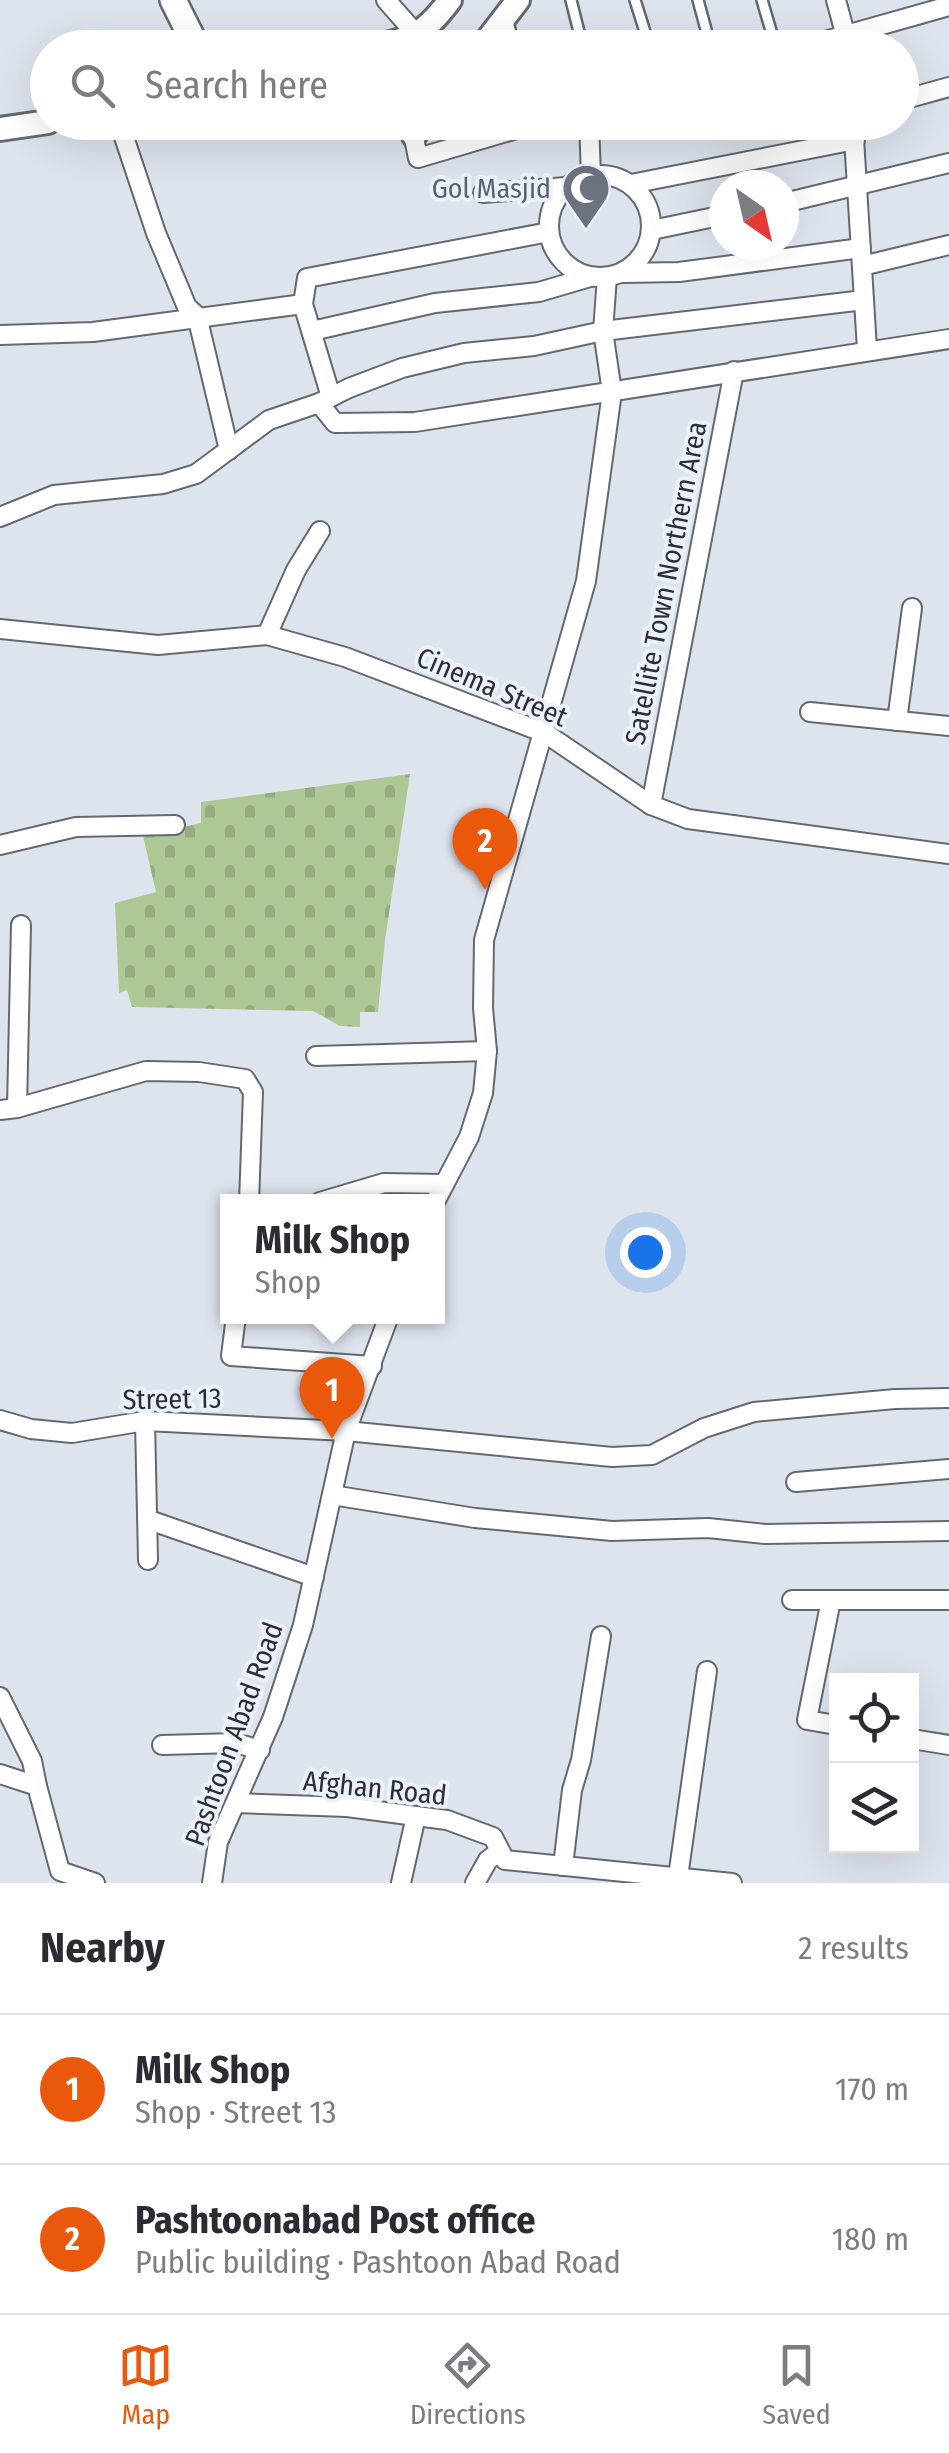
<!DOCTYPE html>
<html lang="en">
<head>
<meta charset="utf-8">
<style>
	body { margin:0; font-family:"Fira Sans Condensed",sans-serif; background:#f7f7f7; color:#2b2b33 }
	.controls { position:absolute; right:30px; bottom:30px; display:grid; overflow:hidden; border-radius:0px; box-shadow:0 10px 40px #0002 }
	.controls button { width:90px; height:90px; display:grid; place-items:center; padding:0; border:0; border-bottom:2px solid #e1e1e2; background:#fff; color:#2b2b33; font:50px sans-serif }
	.compass { position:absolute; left:709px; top:170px; width:90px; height:90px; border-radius:50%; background:#fff; box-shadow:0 10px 40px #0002; rotate:146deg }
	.you { position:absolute; left:645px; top:1252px; width:35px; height:35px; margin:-25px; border:8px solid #fff; border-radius:50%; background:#1a73e8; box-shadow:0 0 0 15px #1a73e833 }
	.badge { display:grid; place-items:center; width:65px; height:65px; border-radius:50%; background:#ea580c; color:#fff; font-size:32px; font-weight:700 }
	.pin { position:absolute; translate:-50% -82px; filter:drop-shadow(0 2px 5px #0008) }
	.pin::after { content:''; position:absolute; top:52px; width:35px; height:30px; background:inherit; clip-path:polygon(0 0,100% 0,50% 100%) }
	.popup { position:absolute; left:220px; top:1194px; width:225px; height:130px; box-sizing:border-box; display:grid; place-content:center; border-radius:0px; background:#fff; filter:drop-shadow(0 2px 8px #0005); font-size:32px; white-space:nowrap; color:#7c7c81 }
	.popup b { font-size:38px; color:#2b2b33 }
	.popup::after { content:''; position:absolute; left:50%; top:100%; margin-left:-20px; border:20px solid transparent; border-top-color:#fff }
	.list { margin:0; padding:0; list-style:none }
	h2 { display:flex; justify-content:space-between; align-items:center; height:130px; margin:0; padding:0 40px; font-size:42px }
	h2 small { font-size:32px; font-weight:400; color:#7c7c81 }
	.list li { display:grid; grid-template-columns:65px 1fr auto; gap:30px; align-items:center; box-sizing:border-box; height:150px; padding:0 40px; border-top:2px solid #e1e1e2 }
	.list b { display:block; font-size:38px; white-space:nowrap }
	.list p { margin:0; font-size:32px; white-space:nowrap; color:#7c7c81 }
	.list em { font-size:32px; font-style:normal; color:#7c7c81 }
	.icon { flex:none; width:55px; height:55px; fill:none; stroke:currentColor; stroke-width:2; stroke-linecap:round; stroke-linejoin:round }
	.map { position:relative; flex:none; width:949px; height:1883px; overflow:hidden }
	.search { position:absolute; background:#fff; box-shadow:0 10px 40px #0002; left:30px; right:30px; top:30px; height:110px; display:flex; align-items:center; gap:25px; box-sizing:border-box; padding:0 35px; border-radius:55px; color:#7c7c81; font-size:38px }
	.sheet { height:430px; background:#fff }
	nav { display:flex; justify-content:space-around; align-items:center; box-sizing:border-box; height:140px; border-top:2px solid #e1e1e2; background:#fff; font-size:28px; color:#7c7c81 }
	nav a { display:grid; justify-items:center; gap:5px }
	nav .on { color:#ea580c }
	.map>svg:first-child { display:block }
	.cemetery { fill:url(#cemetery-stones) }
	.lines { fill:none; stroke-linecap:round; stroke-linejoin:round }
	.service-casing { stroke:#646871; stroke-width:14 }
	.minor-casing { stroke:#646871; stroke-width:22 }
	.tertiary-casing { stroke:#646871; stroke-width:28 }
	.secondary-casing { stroke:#646871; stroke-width:30 }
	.service { stroke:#fff; stroke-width:9 }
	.minor { stroke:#fff; stroke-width:18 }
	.tertiary { stroke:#fff; stroke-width:22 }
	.secondary { stroke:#fff; stroke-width:25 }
	.labels { text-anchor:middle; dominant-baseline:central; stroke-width:8; stroke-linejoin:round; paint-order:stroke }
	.worship-label { font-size:28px; fill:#5b616d; stroke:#ebf1fb; text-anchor:end }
	.street-label { font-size:28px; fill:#2c2e32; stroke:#ebf1fb }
</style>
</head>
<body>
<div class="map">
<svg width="949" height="1883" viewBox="0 0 949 1883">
	<defs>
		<pattern id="cemetery-stones" width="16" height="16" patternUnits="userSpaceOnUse" patternTransform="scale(2.5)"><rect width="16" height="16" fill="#adc895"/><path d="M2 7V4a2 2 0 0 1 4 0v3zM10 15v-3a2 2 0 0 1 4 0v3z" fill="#95ac81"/></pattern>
	</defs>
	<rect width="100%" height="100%" fill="#dee4ee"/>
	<polygon class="cemetery" points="410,774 385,940 378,1012 360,1012 360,1027 340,1026 313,1011 132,1007 127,990 119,993 115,903 156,892 143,836 201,823 201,802"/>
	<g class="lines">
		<g class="service-casing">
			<g id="service">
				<polyline points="571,0 583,48"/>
				<polyline points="635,0 650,48"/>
				<polyline points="698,0 711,48"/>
				<polyline points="762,0 776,48"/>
				<polyline points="507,18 515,48"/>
			</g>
		</g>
		<g class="minor-casing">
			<g id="minor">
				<polyline points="386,0 416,34"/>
				<polyline points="836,0 849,48"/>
				<polyline points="800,48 949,6"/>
				<polyline points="902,100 949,87"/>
				<polyline points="119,122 156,233 187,307 197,316 229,450"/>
				<polyline points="589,122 591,176"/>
				<polyline points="853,122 867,349"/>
				<polyline points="411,123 418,158 540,122"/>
				<circle cx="600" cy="226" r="51"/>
				<polyline points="631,184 855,140"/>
				<polyline points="483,193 566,187"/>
				<polyline points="784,203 949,163"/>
				<polyline points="652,230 724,215"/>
				<polyline points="862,266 949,245"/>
				<polyline points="623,273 679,272 861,248"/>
				<polyline points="312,331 435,303 539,292 590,277"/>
				<polyline points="0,335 93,332 303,304"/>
				<polyline points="331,397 303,304 307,278 549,232"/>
				<polyline points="319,403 349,388 402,368 464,353 534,346 603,331 864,300"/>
				<polyline points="0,517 54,495 163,484 196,474 269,420 319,403 335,423 415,422 949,339"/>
				<polyline points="0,629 158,645 267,635 345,657 545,733 651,805 688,819 949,854"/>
				<polyline points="267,635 296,570 320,531"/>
				<polyline points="810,712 949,726"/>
				<polyline points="897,721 912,608"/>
				<polyline points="651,805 734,371"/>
				<polyline points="0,845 76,827 175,825"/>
				<polyline points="316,1056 487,1051"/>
				<polyline points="17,1108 21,925"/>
				<polyline points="0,1110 17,1108 146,1071 199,1072 245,1079 253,1092 249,1202"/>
				<polyline points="320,1202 384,1183 444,1184"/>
				<polyline points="435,1202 469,1137 483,1093 487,1051 483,1008 484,940 586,581 612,392 603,331 607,277"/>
				<polyline points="236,1316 231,1356 372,1366"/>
				<polyline points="0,1420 31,1429 72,1433 145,1421 346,1431 612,1457 652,1455 704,1428 754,1412 895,1399 949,1398"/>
				<polyline points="145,1421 148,1560"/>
				<polyline points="796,1482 949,1469"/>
				<polyline points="332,1495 475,1518 612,1531 708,1528 765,1534 949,1531"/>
				<polyline points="149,1520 314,1577"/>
				<polyline points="792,1600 949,1600"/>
				<polyline points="831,1600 807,1720 836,1725"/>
				<polyline points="0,1697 32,1761 37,1786"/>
				<polyline points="912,1739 949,1745"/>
				<polyline points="162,1745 236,1743 260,1750"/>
				<polyline points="0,1774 37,1786 60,1871 95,1883"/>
				<polyline points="236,1803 347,1807 416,1816 447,1820 493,1837 505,1860 732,1883"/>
				<polyline points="563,1866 572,1790 581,1760 601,1636"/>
				<polyline points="678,1877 707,1671"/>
				<polyline points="212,1883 218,1842 273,1717 303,1625 346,1431 389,1316"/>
				<polyline points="401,1883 416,1816"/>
				<polyline points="475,1883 488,1860 500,1851"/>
			</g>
		</g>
		<g class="tertiary-casing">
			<g id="tertiary">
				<path d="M369,48C413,38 423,36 450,0"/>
				<polyline points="481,48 518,0"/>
				<polyline points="0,129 48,122"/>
				<polyline points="414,136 424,122"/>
			</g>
		</g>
		<g class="secondary-casing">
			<polyline id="secondary" points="173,0 197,48"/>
		</g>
		<use href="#service" class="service"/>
		<use href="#minor" class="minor"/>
		<use href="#tertiary" class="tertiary"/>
		<use href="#secondary" class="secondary"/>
	</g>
	<defs>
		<g id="mosque-pin" transform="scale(2.5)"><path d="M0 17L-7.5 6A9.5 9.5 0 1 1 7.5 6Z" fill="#6b7280" stroke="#ebf1fb"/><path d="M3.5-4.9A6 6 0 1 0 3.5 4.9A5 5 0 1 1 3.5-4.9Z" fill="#fff"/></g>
	</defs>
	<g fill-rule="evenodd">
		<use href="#mosque-pin" x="586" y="188"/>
	</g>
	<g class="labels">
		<g class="worship-label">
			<text x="551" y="188">Gol Masjid</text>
		</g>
		<g class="street-label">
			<text transform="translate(666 583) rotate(-79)">Satellite Town Northern Area</text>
			<text transform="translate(492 687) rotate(23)">Cinema Street</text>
			<text transform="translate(172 1399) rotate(-1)">Street 13</text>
			<text transform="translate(234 1734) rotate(-70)">Pashtoon Abad Road</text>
			<text transform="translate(375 1788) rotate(6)">Afghan Road</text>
		</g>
	</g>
</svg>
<div class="controls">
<button><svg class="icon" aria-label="locate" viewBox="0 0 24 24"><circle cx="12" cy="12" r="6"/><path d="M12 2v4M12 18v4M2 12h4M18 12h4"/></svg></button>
<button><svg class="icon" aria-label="layers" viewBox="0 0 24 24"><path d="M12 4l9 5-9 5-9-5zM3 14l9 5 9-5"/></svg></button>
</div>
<svg class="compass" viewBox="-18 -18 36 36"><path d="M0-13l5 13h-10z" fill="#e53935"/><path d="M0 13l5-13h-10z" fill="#7c7c81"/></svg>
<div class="you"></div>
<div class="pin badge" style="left:332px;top:1439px">1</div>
<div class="popup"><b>Milk Shop</b>Shop</div>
<div class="pin badge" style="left:485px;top:890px">2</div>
<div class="search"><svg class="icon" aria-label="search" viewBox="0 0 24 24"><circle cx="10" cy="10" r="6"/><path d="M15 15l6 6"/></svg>Search here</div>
</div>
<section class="sheet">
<h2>Nearby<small>2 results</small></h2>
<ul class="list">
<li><span class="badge">1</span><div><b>Milk Shop</b><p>Shop · Street 13</p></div><em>170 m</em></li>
<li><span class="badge">2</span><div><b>Pashtoonabad Post office</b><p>Public building · Pashtoon Abad Road</p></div><em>180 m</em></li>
</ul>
</section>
<nav>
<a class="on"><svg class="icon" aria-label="map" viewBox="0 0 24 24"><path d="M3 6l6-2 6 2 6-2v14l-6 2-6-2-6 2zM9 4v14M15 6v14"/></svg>Map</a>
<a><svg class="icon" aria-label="directions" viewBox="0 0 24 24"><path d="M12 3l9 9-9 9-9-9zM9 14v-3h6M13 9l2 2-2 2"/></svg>Directions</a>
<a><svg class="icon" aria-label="saved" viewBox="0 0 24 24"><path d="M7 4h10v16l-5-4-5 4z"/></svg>Saved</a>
</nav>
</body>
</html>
